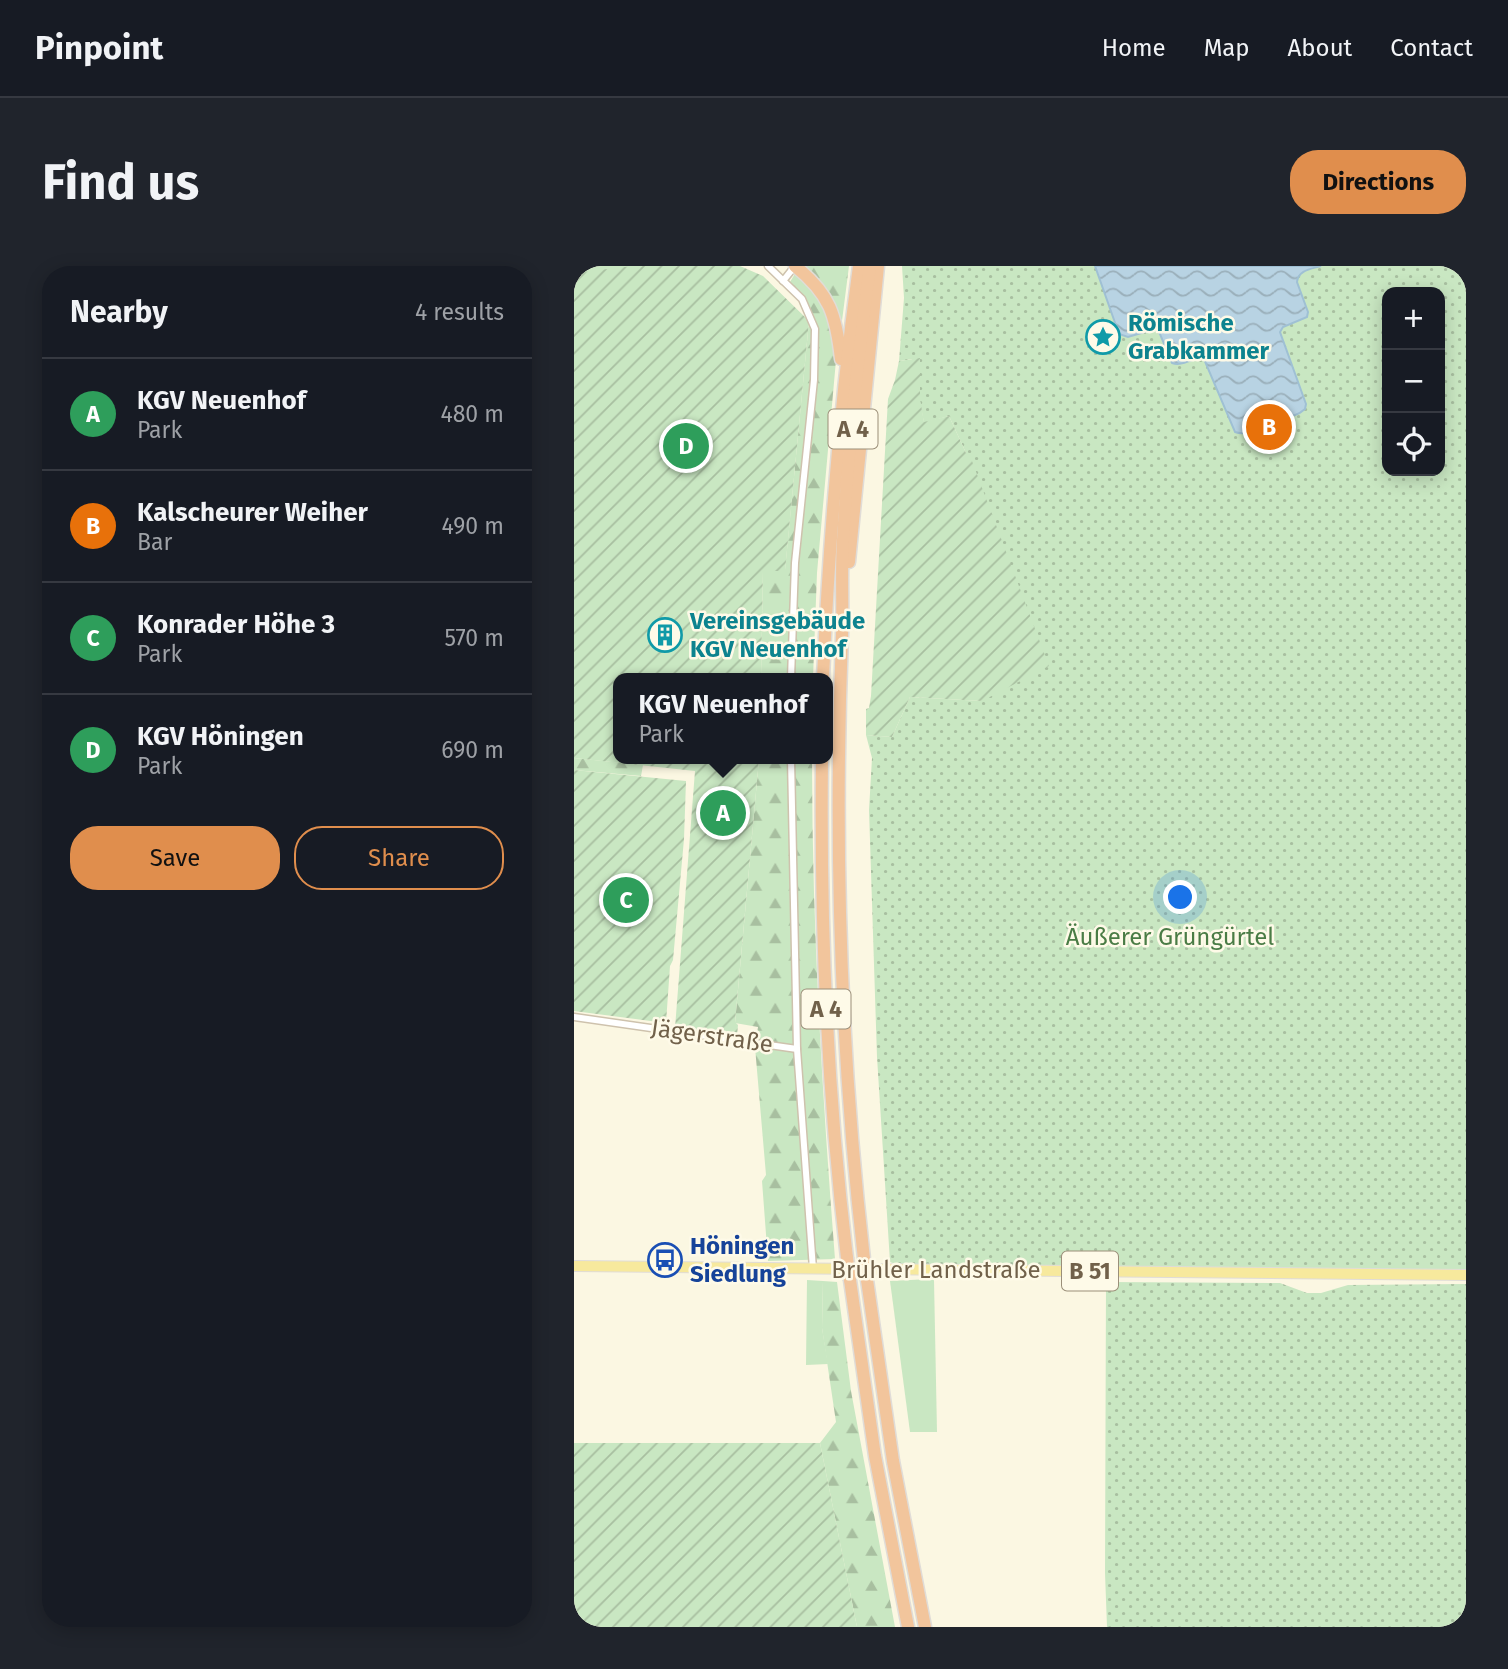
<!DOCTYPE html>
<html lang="en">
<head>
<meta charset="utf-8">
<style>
	body { margin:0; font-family:"Fira Sans",sans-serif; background:#20242c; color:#f1f3f6 }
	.controls { position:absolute; right:21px; top:21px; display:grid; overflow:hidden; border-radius:14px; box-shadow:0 4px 18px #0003 }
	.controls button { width:63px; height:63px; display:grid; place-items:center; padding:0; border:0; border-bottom:2px solid #363941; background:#171b24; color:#f1f3f6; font:35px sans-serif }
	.you { position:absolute; left:607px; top:632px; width:24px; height:24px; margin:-18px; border:5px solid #fff; border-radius:50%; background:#1a73e8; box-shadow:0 0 0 10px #1a73e833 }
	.badge { display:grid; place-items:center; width:46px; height:46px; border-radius:50%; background:#e08e4d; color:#fff; font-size:23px; font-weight:700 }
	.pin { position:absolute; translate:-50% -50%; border:4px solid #fff; box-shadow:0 2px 7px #0006 }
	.popup { position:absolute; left:39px; top:407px; width:220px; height:91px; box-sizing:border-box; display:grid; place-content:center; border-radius:14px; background:#171b24; filter:drop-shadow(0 2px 5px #0005); font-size:23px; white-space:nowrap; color:#9ea1a6 }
	.popup b { font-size:26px; color:#f1f3f6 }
	.popup::after { content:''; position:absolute; left:50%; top:100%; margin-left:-14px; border:14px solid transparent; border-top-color:#171b24 }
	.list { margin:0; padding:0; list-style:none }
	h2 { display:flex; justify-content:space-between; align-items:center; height:91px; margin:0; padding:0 28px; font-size:30px }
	h2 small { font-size:23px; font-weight:400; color:#9ea1a6 }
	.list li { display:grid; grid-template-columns:46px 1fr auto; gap:21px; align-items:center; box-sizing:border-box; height:112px; padding:0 28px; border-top:2px solid #363941 }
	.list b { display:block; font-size:26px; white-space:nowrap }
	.list p { margin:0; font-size:23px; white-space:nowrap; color:#9ea1a6 }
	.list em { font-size:23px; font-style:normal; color:#9ea1a6 }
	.actions { display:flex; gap:14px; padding:21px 28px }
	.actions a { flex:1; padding:16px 0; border:2px solid #e08e4d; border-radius:28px; text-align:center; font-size:24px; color:#e08e4d }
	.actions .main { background:#e08e4d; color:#111 }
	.icon { flex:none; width:38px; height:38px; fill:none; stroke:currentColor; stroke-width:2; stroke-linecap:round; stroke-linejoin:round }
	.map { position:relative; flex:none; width:892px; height:1361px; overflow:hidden; border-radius:28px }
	header { display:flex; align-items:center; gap:42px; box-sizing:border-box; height:98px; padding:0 35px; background:#171b24; border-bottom:2px solid #363941 }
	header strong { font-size:33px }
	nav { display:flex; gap:38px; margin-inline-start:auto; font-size:24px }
	.intro { display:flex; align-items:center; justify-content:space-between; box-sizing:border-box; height:168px; padding:0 42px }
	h1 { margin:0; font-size:49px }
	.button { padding:18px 32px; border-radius:28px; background:#e08e4d; color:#111; font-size:24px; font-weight:700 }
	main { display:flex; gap:42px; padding:0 42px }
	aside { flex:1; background:#171b24; border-radius:28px; box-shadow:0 4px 18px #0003 }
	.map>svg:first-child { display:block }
	.grass { fill:#c9e7c2 }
	.forest { fill:url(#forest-firs) }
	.park { fill:url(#park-dots); fill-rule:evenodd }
	.garden { fill:url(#garden-furrows) }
	.water { fill:url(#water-waves); stroke:#9fc0d4; stroke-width:2 }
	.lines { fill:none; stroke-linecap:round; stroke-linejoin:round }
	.minor-casing { stroke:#cec2ad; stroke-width:9 }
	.primary-casing { stroke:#e0dcd7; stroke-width:12 }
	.motorway-casing { stroke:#e0dcd7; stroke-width:15 }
	.minor { stroke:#fff; stroke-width:6 }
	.primary { stroke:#f7e99d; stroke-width:10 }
	.motorway { stroke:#f2c59c; stroke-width:12 }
	.motorway-bridge-casing { stroke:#e0dcd7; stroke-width:15; stroke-linecap:butt }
	.motorway-bridge { stroke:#f2c59c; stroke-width:12 }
	.labels { text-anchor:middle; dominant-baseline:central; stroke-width:5; stroke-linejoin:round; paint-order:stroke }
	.shield { fill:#fefae8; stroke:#9b8f79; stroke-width:2 }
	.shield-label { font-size:23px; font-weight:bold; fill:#71614a }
	.culture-label { font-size:24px; font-weight:bold; fill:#0d838f; stroke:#fefae8; text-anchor:start }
	.park-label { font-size:24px; fill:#4a7c45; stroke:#fefae8 }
	.street-label { font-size:24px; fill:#71614a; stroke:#fefae8 }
	.transit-label { font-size:24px; font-weight:bold; fill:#164399; stroke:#fefae8; text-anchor:start }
</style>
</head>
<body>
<header>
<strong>Pinpoint</strong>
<nav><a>Home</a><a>Map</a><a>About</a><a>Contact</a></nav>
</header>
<div class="intro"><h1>Find us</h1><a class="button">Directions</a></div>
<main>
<aside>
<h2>Nearby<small>4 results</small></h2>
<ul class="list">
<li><span class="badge" style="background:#2e9e5b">A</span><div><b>KGV Neuenhof</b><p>Park</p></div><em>480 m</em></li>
<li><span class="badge" style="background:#e8710a">B</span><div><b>Kalscheurer Weiher</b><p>Bar</p></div><em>490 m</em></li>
<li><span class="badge" style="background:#2e9e5b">C</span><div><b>Konrader Höhe 3</b><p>Park</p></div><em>570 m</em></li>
<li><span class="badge" style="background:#2e9e5b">D</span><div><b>KGV Höningen</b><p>Park</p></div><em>690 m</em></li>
</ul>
<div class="actions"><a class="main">Save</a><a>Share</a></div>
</aside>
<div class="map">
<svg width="892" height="1361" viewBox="0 0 892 1361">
	<defs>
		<pattern id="forest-firs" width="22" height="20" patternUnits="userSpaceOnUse" patternTransform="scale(1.75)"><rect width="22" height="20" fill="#c9e7c2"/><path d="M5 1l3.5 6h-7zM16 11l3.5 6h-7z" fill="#a8bfa0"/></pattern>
		<pattern id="park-dots" width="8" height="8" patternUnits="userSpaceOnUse" patternTransform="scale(1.75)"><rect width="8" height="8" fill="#c9e7c2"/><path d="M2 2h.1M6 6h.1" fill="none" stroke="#a8bfa0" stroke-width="1.8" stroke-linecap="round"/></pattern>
		<pattern id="garden-furrows" width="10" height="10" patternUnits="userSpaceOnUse" patternTransform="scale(1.75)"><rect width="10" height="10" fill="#c9e7c2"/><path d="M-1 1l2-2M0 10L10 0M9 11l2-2" fill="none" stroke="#a8bfa0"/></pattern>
		<pattern id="water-waves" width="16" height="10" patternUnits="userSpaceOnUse" patternTransform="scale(1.75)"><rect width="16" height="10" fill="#b8d3e3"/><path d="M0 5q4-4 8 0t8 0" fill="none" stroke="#9aafba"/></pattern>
	</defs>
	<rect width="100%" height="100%" fill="#fbf7e2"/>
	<g class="grass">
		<polygon points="356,1013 360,1014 363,1166 336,1166 316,1015"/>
		<polygon points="233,1014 249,1015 248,1062 254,1098 232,1099"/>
	</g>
	<g class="forest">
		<polygon points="0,0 70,0 61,16 0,7"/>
		<polygon points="229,0 275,0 268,55 256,30"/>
		<polygon points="222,6 249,34 263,83 243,307 239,412 187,412 189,304 211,304 235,55 216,16"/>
		<polygon points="0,492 69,499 67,510 0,504"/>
		<path d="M185,493H238C238,660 248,826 261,993L194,995L188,915L192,909L181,781L184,761L161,757Z"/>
		<polygon points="249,1015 263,1016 277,1125 321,1361 283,1361 246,1177 262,1156 248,1062"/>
	</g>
	<g class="park">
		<path d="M328,0H892V1005L324,999L316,996L303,791L295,544L298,492L292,469L318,471L336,431L408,435L392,187L375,150L350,157L338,93L325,95L330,32ZM813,26H866V205H813Z"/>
		<polygon points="532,1016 706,1017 733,1027 747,1027 774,1019 892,1018 892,1361 533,1361 531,1307"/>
	</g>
	<g class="garden">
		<polygon points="59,0 166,0 189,10 235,55 211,305 189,305 187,412 44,412 44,493 185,493 161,756 164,759 163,770 101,762 121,505 0,492 0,7"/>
		<polygon points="346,92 346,133 350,156 375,150 392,187 395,187 475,400 408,435 336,431 318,471 292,469 292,443 295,442 297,430 314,133 321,114 325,95"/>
		<polygon points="0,504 112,515 110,573 99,694 96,700 92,757 0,745"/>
		<polygon points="0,1177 246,1177 283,1361 0,1361"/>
	</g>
	<path class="water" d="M521,0H747C737,3 724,4 723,16L734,46L733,51L709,61L706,66L732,138L731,143C720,153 713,149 701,151C685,153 679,172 661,166L630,93C619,90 610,101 598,97L586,68L581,63L554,71L545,68Z"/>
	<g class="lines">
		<g class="minor-casing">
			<g id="minor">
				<polyline points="194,0 228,33 241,63 240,114 221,297 217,412"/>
				<polyline points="209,15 221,0"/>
				<path d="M191,353C203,358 208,360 218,351"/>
				<polyline points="217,493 223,783"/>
				<polyline points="0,751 223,783 239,1003"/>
			</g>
		</g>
		<g class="primary-casing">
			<polyline id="primary" points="0,1000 892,1009"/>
		</g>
		<g class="motorway-casing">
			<g id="motorway">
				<path d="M221,0C256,28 262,49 267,93"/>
				<polyline points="275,296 304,0"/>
				<path d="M249,412C255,274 266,137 285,0"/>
				<path d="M248,493C246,660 253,826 273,992"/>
				<path d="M290,993C266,785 260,577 268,369C269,337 267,305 269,274C274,183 284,91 296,0"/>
				<polyline points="276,1014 301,1190 334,1361"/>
				<polyline points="293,1014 319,1195 351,1361"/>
			</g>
		</g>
		<use href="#minor" class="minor"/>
		<use href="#primary" class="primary"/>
		<use href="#motorway" class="motorway"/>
		<g class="motorway-bridge-casing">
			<g id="motorway-bridge">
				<polyline points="273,992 276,1014"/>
				<polyline points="290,993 293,1014"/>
			</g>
		</g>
		<use href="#motorway-bridge" class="motorway-bridge"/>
	</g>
	<defs>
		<g id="sight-ring" transform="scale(1.75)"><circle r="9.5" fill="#fefae8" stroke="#0f9aa8" stroke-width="1.5"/><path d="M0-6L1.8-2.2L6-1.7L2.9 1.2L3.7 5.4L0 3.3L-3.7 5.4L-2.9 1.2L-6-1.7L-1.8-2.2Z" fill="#0f9aa8"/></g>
		<g id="building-ring" transform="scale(1.75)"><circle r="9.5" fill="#fefae8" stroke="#0f9aa8" stroke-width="1.5"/><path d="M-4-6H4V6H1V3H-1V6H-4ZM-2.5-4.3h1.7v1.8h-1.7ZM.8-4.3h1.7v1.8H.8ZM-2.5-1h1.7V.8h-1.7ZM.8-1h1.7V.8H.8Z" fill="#0f9aa8"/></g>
		<g id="bus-ring" transform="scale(1.75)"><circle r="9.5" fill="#fefae8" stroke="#1a4fb4" stroke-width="1.5"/><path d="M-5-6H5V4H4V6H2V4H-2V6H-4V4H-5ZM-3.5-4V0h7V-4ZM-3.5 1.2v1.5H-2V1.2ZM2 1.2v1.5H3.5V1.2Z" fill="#1a4fb4"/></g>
	</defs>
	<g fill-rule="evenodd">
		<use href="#sight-ring" x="529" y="71"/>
		<use href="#building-ring" x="91" y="369"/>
		<use href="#bus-ring" x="91" y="994"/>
	</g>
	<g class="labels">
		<g class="shield">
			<rect x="254.5" y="143.5" width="49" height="39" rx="5"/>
			<rect x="227.5" y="723.5" width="49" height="39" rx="5"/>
			<rect x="488" y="985.5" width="56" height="39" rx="5"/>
		</g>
		<g class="shield-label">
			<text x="279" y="163">A 4</text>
			<text x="252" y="743">A 4</text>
			<text x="516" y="1005">B 51</text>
		</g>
		<g class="culture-label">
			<text x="554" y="57">Römische<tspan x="554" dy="28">Grabkammer</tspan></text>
			<text x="116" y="355">Vereinsgebäude<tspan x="116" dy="28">KGV Neuenhof</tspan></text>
		</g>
		<g class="park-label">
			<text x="596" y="671">Äußerer Grüngürtel</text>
		</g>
		<g class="street-label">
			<text transform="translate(138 770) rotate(8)">Jägerstraße</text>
			<text x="362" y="1004">Brühler Landstraße</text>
		</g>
		<g class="transit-label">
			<text x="116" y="980">Höningen<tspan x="116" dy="28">Siedlung</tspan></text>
		</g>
	</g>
</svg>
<div class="controls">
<button>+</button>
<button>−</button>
<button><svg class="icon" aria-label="locate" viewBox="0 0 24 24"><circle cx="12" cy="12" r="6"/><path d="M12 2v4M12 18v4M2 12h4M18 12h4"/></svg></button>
</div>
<div class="you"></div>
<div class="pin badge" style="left:149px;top:547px;background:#2e9e5b">A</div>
<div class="popup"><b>KGV Neuenhof</b>Park</div>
<div class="pin badge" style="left:695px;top:161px;background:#e8710a">B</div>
<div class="pin badge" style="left:52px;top:634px;background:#2e9e5b">C</div>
<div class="pin badge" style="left:112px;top:180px;background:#2e9e5b">D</div>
</div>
</main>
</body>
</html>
